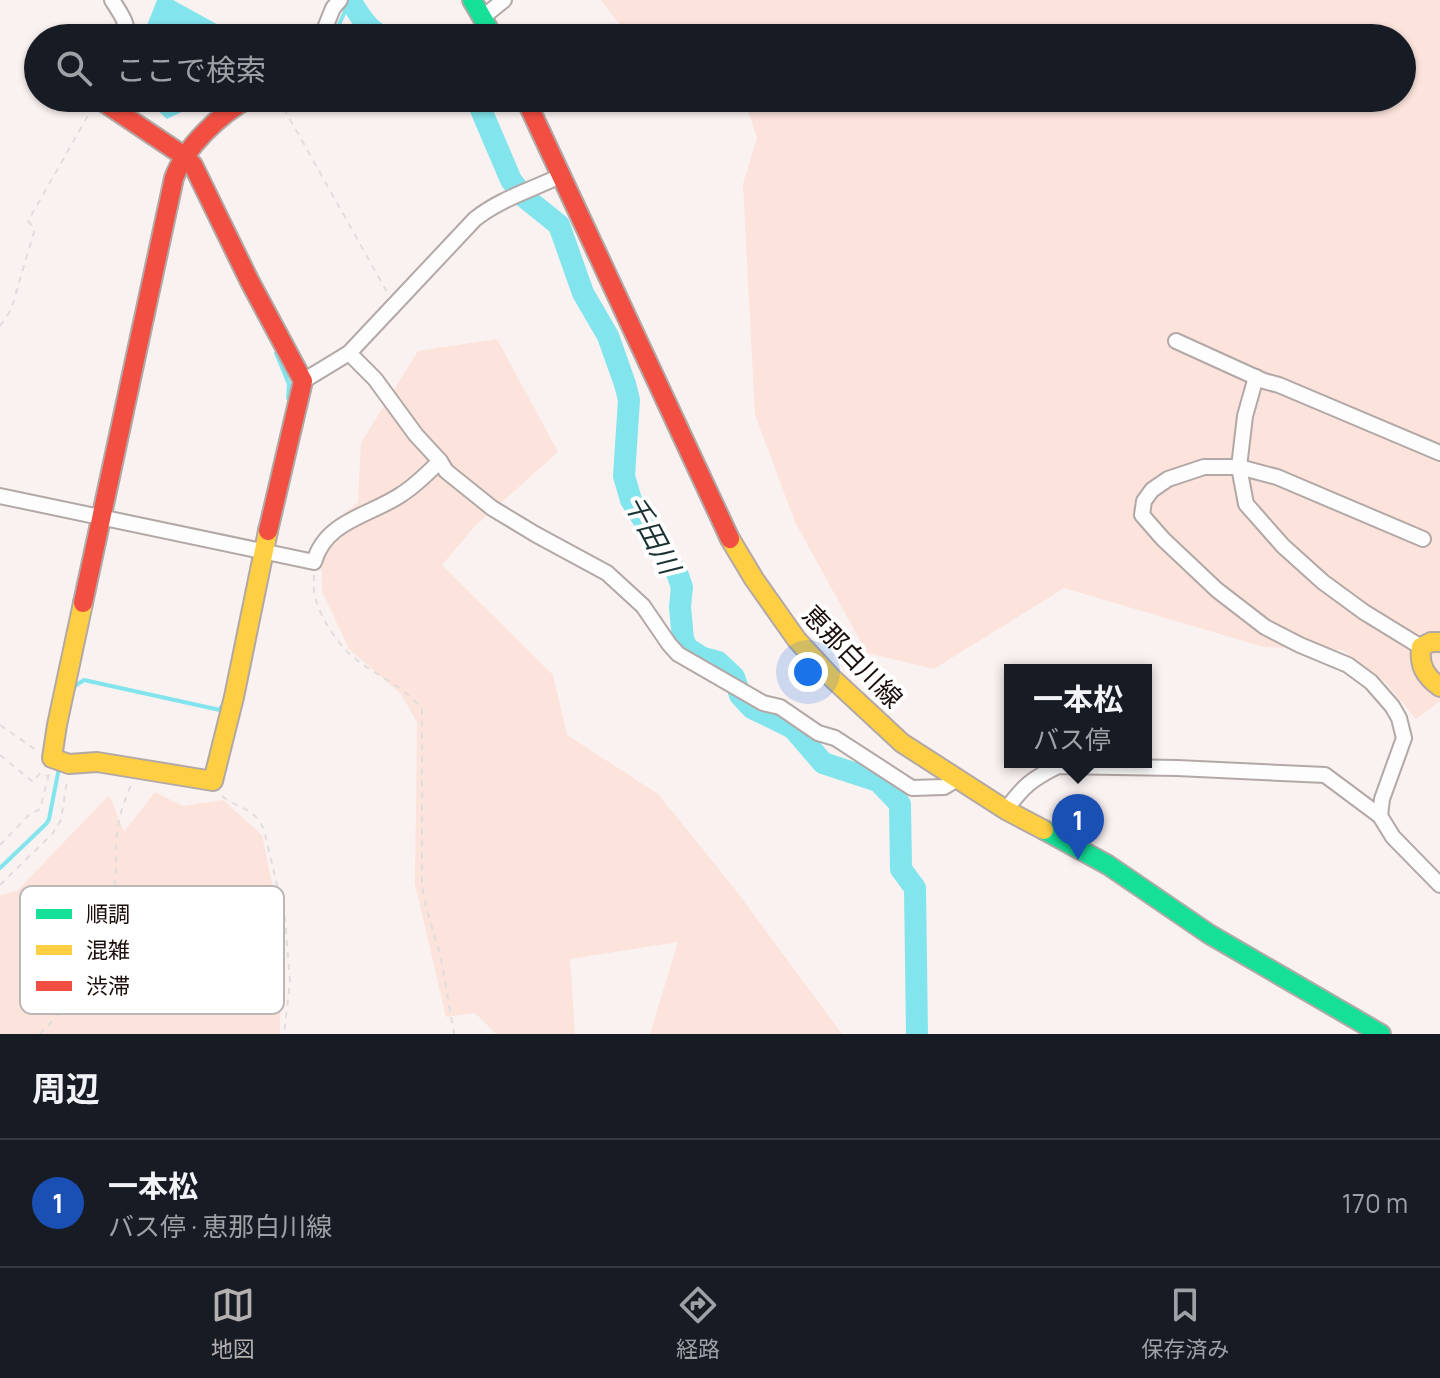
<!DOCTYPE html>
<html lang="ja">
<head>
<meta charset="utf-8">
<style>
	body { margin:0; font-family:Manrope,"Noto Sans JP",sans-serif; background:#20242c; color:#f1f3f6 }
	.you { position:absolute; left:808px; top:672px; width:28px; height:28px; margin:-20px; border:6px solid #fff; border-radius:50%; background:#1a73e8; box-shadow:0 0 0 12px #1a73e833 }
	.badge { display:grid; place-items:center; width:52px; height:52px; border-radius:50%; background:#b4b0b0; color:#fff; font-size:26px; font-weight:700 }
	.pin { position:absolute; translate:-50% -66px; filter:drop-shadow(0 2px 4px #0008) }
	.pin::after { content:''; position:absolute; top:42px; width:28px; height:24px; background:inherit; clip-path:polygon(0 0,100% 0,50% 100%) }
	.popup { position:absolute; left:1004px; top:664px; width:148px; height:104px; box-sizing:border-box; display:grid; place-content:center; border-radius:0px; background:#171b24; filter:drop-shadow(0 2px 6px #0005); font-size:26px; white-space:nowrap; color:#9ea1a6 }
	.popup b { font-size:30px; color:#f1f3f6 }
	.popup::after { content:''; position:absolute; left:50%; top:100%; margin-left:-16px; border:16px solid transparent; border-top-color:#171b24 }
	.list { margin:0; padding:0; list-style:none }
	h2 { display:flex; justify-content:space-between; align-items:center; height:104px; margin:0; padding:0 32px; font-size:34px }
	h2 small { font-size:26px; font-weight:400; color:#9ea1a6 }
	.list li { display:grid; grid-template-columns:52px 1fr auto; gap:24px; align-items:center; box-sizing:border-box; height:128px; padding:0 32px; border-top:2px solid #363941 }
	.list b { display:block; font-size:30px; white-space:nowrap }
	.list p { margin:0; font-size:26px; white-space:nowrap; color:#9ea1a6 }
	.list em { font-size:26px; font-style:normal; color:#9ea1a6 }
	.icon { flex:none; width:44px; height:44px; fill:none; stroke:currentColor; stroke-width:2; stroke-linecap:round; stroke-linejoin:round }
	.map { position:relative; flex:none; width:1440px; height:1034px; overflow:hidden }
	.search { position:absolute; background:#171b24; box-shadow:0 2px 6px #0004; left:24px; right:24px; top:24px; height:88px; display:flex; align-items:center; gap:20px; box-sizing:border-box; padding:0 28px; border-radius:44px; color:#9ea1a6; font-size:30px }
	.sheet { height:232px; background:#171b24 }
	nav { display:flex; justify-content:space-around; align-items:center; box-sizing:border-box; height:112px; border-top:2px solid #363941; background:#171b24; font-size:22px; color:#9ea1a6 }
	nav a { display:grid; justify-items:center; gap:4px }
	nav .on { color:#b4b0b0 }
	.map>svg:first-child { display:block }
	.green { fill:#fce3dc }
	.water { fill:#82e4ec }
	.lines { fill:none; stroke-linecap:round; stroke-linejoin:round }
	.stream { stroke:#82e4ec; stroke-width:4 }
	.river { stroke:#82e4ec; stroke-width:22 }
	.street-casing { stroke:#b2a8a6; stroke-width:18 }
	.fast-casing { stroke:#b2a8a6; stroke-width:22 }
	.slow-casing { stroke:#b2a8a6; stroke-width:22 }
	.jam-casing { stroke:#b2a8a6; stroke-width:22 }
	.path { stroke:#e0dedd; stroke-width:2; stroke-dasharray:6 6; stroke-linecap:butt }
	.street { stroke:#fefdfd; stroke-width:14 }
	.fast { stroke:#16e098; stroke-width:18 }
	.slow { stroke:#ffcf43; stroke-width:18 }
	.jam { stroke:#f24e42; stroke-width:18 }
	.labels { text-anchor:middle; dominant-baseline:central; stroke-width:8; stroke-linejoin:round; paint-order:stroke }
	.street-label { font-size:26px; fill:#1b0e0b; stroke:#fff }
	.water-label { font-size:28px; font-style:italic; fill:#1a3234; stroke:#fff }
	.key { fill:#fff; stroke:#bbb7b6; stroke-width:2 }
	.key-label { font-size:22px; fill:#1b0e0b }
</style>
</head>
<body>
<div class="map">
<svg width="1440" height="1034" viewBox="0 0 1440 1034">
	<rect width="100%" height="100%" fill="#faf2f0"/>
	<g class="green">
		<polygon points="601,0 1440,0 1440,701 1416,719 1386,683 1342,650 1264,647 1064,588 934,669 867,653 795,522 755,415 743,184 757,138 744,98 1402,98 1402,38 630,38"/>
		<polygon points="497,339 558,452 474,527 442,565 553,675 567,735 658,794 734,888 842,1034 650,1034 678,942 570,959 575,1034 496,1034 475,1013 446,1017 415,884 417,722 401,694 349,649 322,591 321,533 358,502 361,443 418,351"/>
		<polygon points="155,792 183,806 223,800 262,835 280,922 280,1034 0,1034 0,895 17,891 109,795 124,832"/>
	</g>
	<g class="water">
		<polygon points="157,0 173,0 242,38 142,38"/>
		<polygon points="144,98 210,98 167,119"/>
	</g>
	<g class="lines">
		<g class="stream">
			<polyline points="333,38 346,9 352,3"/>
			<polyline points="276,353 289,384 288,398"/>
			<polyline points="74,689 75,686 84,680 220,710 221,707"/>
			<polyline points="0,868 46,824 49,819 59,768"/>
		</g>
		<g class="river">
			<path d="M350,0C360,16 369,33 388,38"/>
			<polyline points="407,38 425,38"/>
			<polyline points="476,98 511,180 523,196 559,225 583,293 608,336 625,384 629,400 624,476 631,500 677,573 682,587 680,607 683,639 687,648 703,658 718,662 734,677 740,695 752,708 793,728 823,763 878,781 900,804 901,869 915,888 917,1034"/>
		</g>
		<g class="street-casing">
			<g id="street">
				<path d="M112,0C120,13 128,22 127,38"/>
				<polyline points="483,17 504,0"/>
				<polyline points="321,38 333,8 340,0"/>
				<polyline points="1176,341 1264,381 1279,385 1440,453"/>
				<polyline points="349,353 375,379 416,435 440,461 446,471 492,508 535,534 607,573 643,606 669,644 678,654 763,703 780,707 818,733 835,738 912,788 944,787 957,779"/>
				<polyline points="1256,377 1245,416 1239,467 1246,504 1283,546 1323,582 1364,612 1421,647"/>
				<path d="M303,381L349,353L475,219C500,199 531,190 560,176"/>
				<path d="M0,496L314,562C326,520 370,516 402,494C416,485 428,473 440,461"/>
				<path d="M1006,810C1023,786 1032,779 1058,766L1177,768L1325,775L1380,816L1393,837L1440,885"/>
				<polyline points="1380,816 1382,799 1404,738 1399,718 1392,706 1371,682 1348,665 1300,645 1265,627 1217,590 1163,539 1142,515 1144,501 1152,490 1168,479 1204,467 1239,467 1277,477 1423,539"/>
			</g>
		</g>
		<g class="fast-casing">
			<g id="fast">
				<polyline points="472,0 494,38"/>
				<polyline points="1044,830 1108,865 1209,934 1381,1034"/>
			</g>
		</g>
		<g class="slow-casing">
			<g id="slow">
				<polyline points="730,539 754,579 797,640 832,678 902,743 1006,810 1044,830"/>
				<polyline points="83,603 57,725 52,758 69,764 97,762 213,781 234,697 268,531"/>
				<path d="M1440,642H1431L1421,647C1419,666 1425,676 1440,687"/>
			</g>
		</g>
		<g class="jam-casing">
			<g id="jam">
				<polyline points="103,98 102,101 184,156 193,165 250,282 303,381 268,531"/>
				<polyline points="525,98 730,539"/>
				<path d="M83,603L174,178C185,147 220,114 249,98"/>
			</g>
		</g>
		<g class="path">
			<polyline points="278,98 387,292"/>
			<polyline points="0,326 9,313 13,303 34,232 33,227 28,221 90,112"/>
			<path d="M314,575C314,583 313,592 316,600C322,621 340,648 358,661C379,677 407,688 422,710V886L426,907L441,958L454,1034"/>
			<polyline points="0,725 36,750"/>
			<polyline points="0,755 33,782 40,773 47,776"/>
			<path d="M222,796C239,810 254,806 264,830L285,919L290,982L284,1034"/>
			<polyline points="0,845 28,816 40,809 49,774"/>
			<polyline points="0,885 53,833 61,820 67,781"/>
			<path d="M40,1034C75,1001 90,952 110,909C118,884 115,859 117,833C119,816 124,801 131,785"/>
		</g>
		<use href="#street" class="street"/>
		<use href="#fast" class="fast"/>
		<use href="#slow" class="slow"/>
		<use href="#jam" class="jam"/>
	</g>
	<g class="labels">
		<g class="street-label">
			<text transform="translate(853 656) rotate(46)">恵那白川線</text>
		</g>
		<g class="water-label">
			<text transform="translate(653 534) rotate(62)">千田川</text>
		</g>
	</g>
	<rect x="20" y="886" width="264" height="128" rx="12" class="key"/>
	<rect x="36" y="909" width="36" height="10" fill="#16e098"/>
	<rect x="36" y="945" width="36" height="10" fill="#ffcf43"/>
	<rect x="36" y="981" width="36" height="10" fill="#f24e42"/>
	<g class="key-label">
		<text x="86" y="922">順調</text>
		<text x="86" y="958">混雑</text>
		<text x="86" y="994">渋滞</text>
	</g>
</svg>
<div class="you"></div>
<div class="pin badge" style="left:1078px;top:860px;background:#1a4fb4">1</div>
<div class="popup"><b>一本松</b>バス停</div>
<div class="search"><svg class="icon" aria-label="search" viewBox="0 0 24 24"><circle cx="10" cy="10" r="6"/><path d="M15 15l6 6"/></svg>ここで検索</div>
</div>
<section class="sheet">
<h2>周辺<small></small></h2>
<ul class="list">
<li><span class="badge" style="background:#1a4fb4">1</span><div><b>一本松</b><p>バス停 · 恵那白川線</p></div><em>170 m</em></li>
</ul>
</section>
<nav>
<a class="on"><svg class="icon" aria-label="map" viewBox="0 0 24 24"><path d="M3 6l6-2 6 2 6-2v14l-6 2-6-2-6 2zM9 4v14M15 6v14"/></svg>地図</a>
<a><svg class="icon" aria-label="directions" viewBox="0 0 24 24"><path d="M12 3l9 9-9 9-9-9zM9 14v-3h6M13 9l2 2-2 2"/></svg>経路</a>
<a><svg class="icon" aria-label="saved" viewBox="0 0 24 24"><path d="M7 4h10v16l-5-4-5 4z"/></svg>保存済み</a>
</nav>
</body>
</html>
